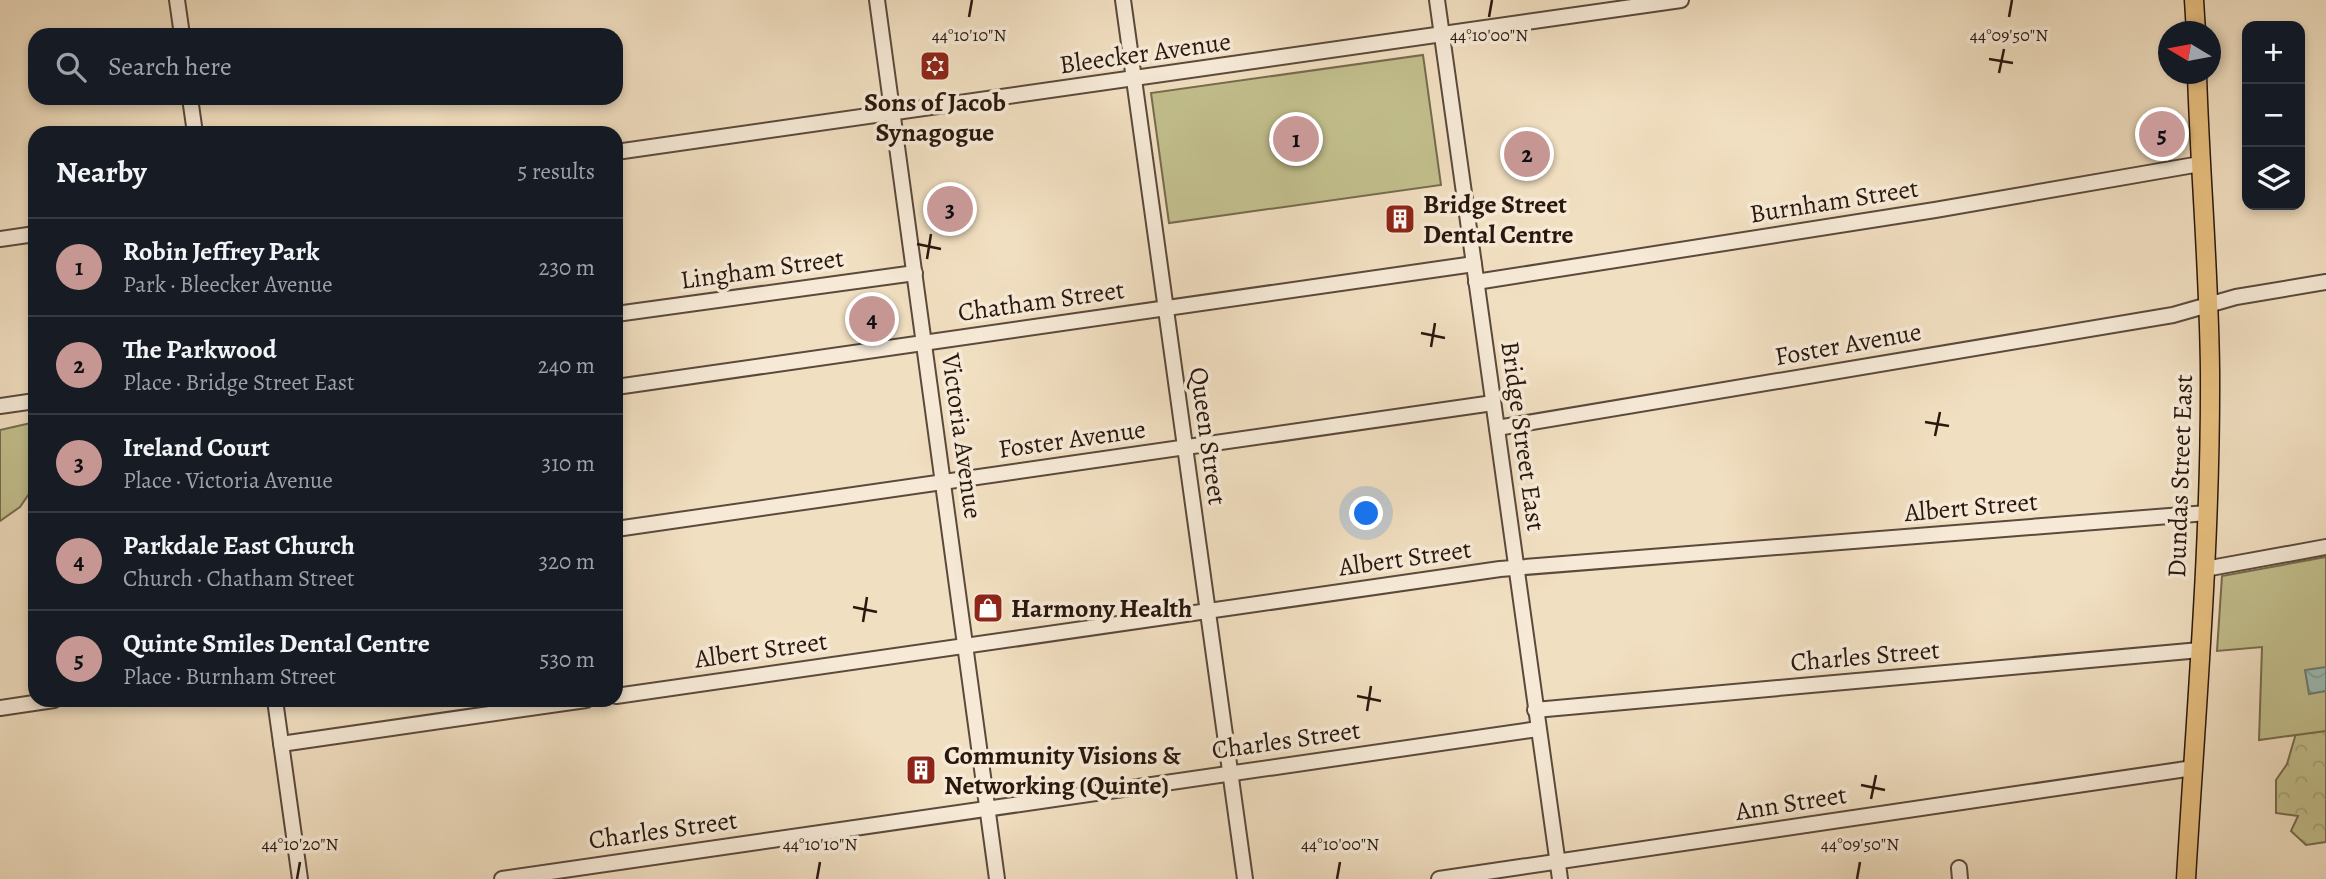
<!DOCTYPE html>
<html lang="en">
<head>
<meta charset="utf-8">
<style>
	body { margin:0; font-family:Alegreya,serif; background:#242831; color:#f1f3f6 }
	.controls { position:absolute; right:21px; top:21px; display:grid; overflow:hidden; border-radius:14px; box-shadow:0 4px 10px #0003 }
	.controls button { width:63px; height:63px; display:grid; place-items:center; padding:0; border:0; border-bottom:2px solid #363941; background:#171b24; color:#f1f3f6; font:35px sans-serif }
	.compass { position:absolute; left:2158px; top:21px; width:63px; height:63px; border-radius:50%; background:#171b24; box-shadow:0 4px 10px #0003; rotate:280deg }
	.you { position:absolute; left:1367px; top:514px; width:24px; height:24px; margin:-18px; border:5px solid #fff; border-radius:50%; background:#1a73e8; box-shadow:0 0 0 10px #1a73e833 }
	.badge { display:grid; place-items:center; width:46px; height:46px; border-radius:50%; background:#c59692; color:#111; font-size:23px; font-weight:700 }
	.pin { position:absolute; translate:-50% -50%; border:4px solid #fff; box-shadow:0 2px 7px #0006 }
	.list { margin:0; padding:0; list-style:none }
	h2 { display:flex; justify-content:space-between; align-items:center; height:91px; margin:0; padding:0 28px; font-size:30px }
	h2 small { font-size:23px; font-weight:400; color:#9ea1a6 }
	.list li { display:grid; grid-template-columns:46px 1fr auto; gap:21px; align-items:center; box-sizing:border-box; height:98px; padding:0 28px; border-top:2px solid #363941 }
	.list b { display:block; font-size:26px; white-space:nowrap }
	.list p { margin:0; font-size:23px; white-space:nowrap; color:#9ea1a6 }
	.list em { font-size:23px; font-style:normal; color:#9ea1a6 }
	.icon { flex:none; width:38px; height:38px; fill:none; stroke:currentColor; stroke-width:2; stroke-linecap:round; stroke-linejoin:round }
	.map { position:relative; flex:none; width:2326px; height:879px; overflow:hidden }
	.search { position:absolute; background:#171b24; box-shadow:0 4px 10px #0003; left:28px; top:28px; width:595px; height:77px; display:flex; align-items:center; gap:18px; box-sizing:border-box; padding:0 24px; border-radius:21px; color:#9ea1a6; font-size:26px }
	.panel { position:absolute; background:#171b24; box-shadow:0 4px 10px #0003; left:28px; top:126px; width:595px; height:581px; border-radius:21px }
	.map>svg:first-child { display:block }
	.forest { fill:url(#forest-crowns); stroke:#766b4e; stroke-width:2 }
	.green { fill:#c2bf8d; stroke:#766b4e; stroke-width:2 }
	.water { fill:url(#water-waves); stroke:#6d7a72; stroke-width:2 }
	.lines { fill:none; stroke-linecap:round; stroke-linejoin:round }
	.minor-casing { stroke:#5b493b; stroke-width:18 }
	.major-casing { stroke:#29170e; stroke-width:21 }
	.minor { stroke:#f6ead7; stroke-width:14 }
	.major { stroke:#e8c080; stroke-width:18 }
	.ticks { fill:none; stroke:#29170e; stroke-width:2.5 }
	.labels { text-anchor:middle; dominant-baseline:central; stroke-width:7; stroke-linejoin:round; paint-order:stroke }
	.street-label { font-size:26px; fill:#29170e; stroke:#f6ead7 }
	.poi-label { font-size:26px; font-weight:bold; fill:#29170e; stroke:#f6ead7; text-anchor:start }
	.ticks-label { font-size:18px; text-anchor:middle; fill:#29170e; stroke:#f6ead7; stroke-width:7; stroke-linejoin:round; paint-order:stroke }
</style>
</head>
<body>
<div class="map">
<svg width="2326" height="879" viewBox="0 0 2326 879">
	<defs>
		<pattern id="forest-crowns" width="20" height="18" patternUnits="userSpaceOnUse" patternTransform="scale(1.75)"><rect width="20" height="18" fill="#c2bf8d"/><path d="M2 6a3 3 0 1 1 6 0M12 15a3 3 0 1 1 6 0" fill="none" stroke="#a7a378"/></pattern>
		<pattern id="water-waves" width="16" height="10" patternUnits="userSpaceOnUse" patternTransform="scale(1.75)"><rect width="16" height="10" fill="#9bbcb5"/><path d="M0 5q4-4 8 0t8 0" fill="none" stroke="#86a19a"/></pattern>
	</defs>
	<rect width="100%" height="100%" fill="#f1dfc1"/>
	<filter id="stains"><feTurbulence type="fractalNoise" baseFrequency=".00286" numOctaves="4"/><feColorMatrix values="0 0 0 0 .2 0 0 0 0 .09 0 0 0 0 .02 0 0 0 .5 -.17"/></filter>
	<radialGradient id="worn" r=".72"><stop offset=".6" stop-color="#630" stop-opacity="0"/><stop offset="1" stop-color="#630" stop-opacity=".3"/></radialGradient>
	<polygon class="forest" points="2326,719 2326,842 2306,845 2291,831 2298,816 2276,813 2276,780 2287,764 2297,730"/>
	<g class="green">
		<polygon points="1423,55 1441,185 1169,223 1151,93"/>
		<polygon points="35,422 35,485 20,507 0,521 0,430"/>
		<polygon points="2326,557 2326,731 2259,740 2262,647 2217,651 2222,576"/>
	</g>
	<polygon class="water" points="2326,667 2326,691 2309,694 2305,670"/>
	<g class="lines">
		<g class="minor-casing">
			<g id="minor">
				<polyline points="177,0 182,35"/>
				<polyline points="877,0 997,879"/>
				<polyline points="1123,0 1245,879"/>
				<polyline points="1437,0 1560,879"/>
				<polyline points="190,98 195,133"/>
				<polyline points="616,152 1681,0"/>
				<polyline points="0,239 35,234"/>
				<polyline points="1476,282 1935,210 2200,164"/>
				<polyline points="616,314 915,273"/>
				<polyline points="616,387 1474,264"/>
				<polyline points="0,406 35,401"/>
				<polyline points="1497,428 2173,315 2236,297 2326,282"/>
				<polyline points="616,529 1493,403"/>
				<polyline points="2205,569 2326,547"/>
				<polyline points="616,696 1500,569 2207,513"/>
				<polyline points="275,700 300,879"/>
				<polyline points="0,708 54,700"/>
				<polyline points="1535,710 2200,650"/>
				<polyline points="281,744 586,700"/>
				<polyline points="1959,868 1960,879"/>
				<polyline points="502,879 1538,729"/>
				<polyline points="1439,879 2193,768"/>
			</g>
		</g>
		<g class="major-casing">
			<g id="major">
				<polyline points="2194,0 2196,32"/>
				<path d="M2186,879C2196,710 2211,540 2210,370C2209,271 2200,172 2197,74"/>
			</g>
		</g>
		<use href="#minor" class="minor"/>
		<use href="#major" class="major"/>
	</g>
	<path class="ticks" d="M969,17L972,0M1489,17L1492,0M2009,17L2012,0M1989,59L2013,63M1999,73L2004,49M917,244L941,249M927,259L931,234M1421,333L1445,338M1431,347L1435,323M1925,422L1949,426M1935,436L1940,412M853,607L877,612M863,622L867,597M1357,696L1381,701M1367,711L1371,686M1861,785L1885,790M1871,799L1876,775M297,879L300,862M817,879L820,862M1337,879L1340,862M1857,879L1860,862"/>
	<defs>
		<g id="synagogue-square" transform="scale(1.575)"><rect x="-9" y="-9" width="18" height="18" rx="4" fill="#8f2418" stroke="#f6ead7"/><path d="M0-6.5L5.6 3.2H-5.6ZM0 6.5L5.6-3.2H-5.6Z" fill="#fff"/></g>
		<g id="building-square" transform="scale(1.575)"><rect x="-9" y="-9" width="18" height="18" rx="4" fill="#8f2418" stroke="#f6ead7"/><path d="M-4-6H4V6H1V3H-1V6H-4ZM-2.5-4.3h1.7v1.8h-1.7ZM.8-4.3h1.7v1.8H.8ZM-2.5-1h1.7V.8h-1.7ZM.8-1h1.7V.8H.8Z" fill="#fff"/></g>
		<g id="shop-square" transform="scale(1.575)"><rect x="-9" y="-9" width="18" height="18" rx="4" fill="#8f2418" stroke="#f6ead7"/><path d="M-5-2.5h2.3a2.7 3.5 0 0 1 5.4 0H5L5.5 6h-11ZM-1.5-2.5h3a1.5 2.3 0 0 0-3 0Z" fill="#fff"/></g>
	</defs>
	<g fill-rule="evenodd">
		<use href="#synagogue-square" x="935" y="66"/>
		<use href="#building-square" x="1400" y="219"/>
		<use href="#shop-square" x="988" y="608"/>
		<use href="#building-square" x="921" y="770"/>
	</g>
	<g class="labels">
		<g class="street-label">
			<text transform="translate(1145 53) rotate(-8)">Bleecker Avenue</text>
			<text transform="translate(1834 201) rotate(-9)">Burnham Street</text>
			<text transform="translate(762 269) rotate(-8)">Lingham Street</text>
			<text transform="translate(1041 301) rotate(-8)">Chatham Street</text>
			<text transform="translate(1848 344) rotate(-10)">Foster Avenue</text>
			<text transform="translate(962 436) rotate(82)">Victoria Avenue</text>
			<text transform="translate(1208 436) rotate(82)">Queen Street</text>
			<text transform="translate(1523 436) rotate(82)">Bridge Street East</text>
			<text transform="translate(1072 439) rotate(-8)">Foster Avenue</text>
			<text transform="translate(2180 476) rotate(-88)">Dundas Street East</text>
			<text transform="translate(1971 507) rotate(-5)">Albert Street</text>
			<text transform="translate(1405 558) rotate(-8)">Albert Street</text>
			<text transform="translate(761 650) rotate(-8)">Albert Street</text>
			<text transform="translate(1865 656) rotate(-5)">Charles Street</text>
			<text transform="translate(1286 740) rotate(-8)">Charles Street</text>
			<text transform="translate(1791 803) rotate(-9)">Ann Street</text>
			<text transform="translate(663 830) rotate(-8)">Charles Street</text>
		</g>
		<g class="poi-label">
			<text x="935" y="102" text-anchor="middle">Sons of Jacob<tspan x="935" dy="30">Synagogue</tspan></text>
			<text x="1423" y="204">Bridge Street<tspan x="1423" dy="30">Dental Centre</tspan></text>
			<text x="1011" y="608">Harmony Health</text>
			<text x="944" y="755">Community Visions &amp;<tspan x="944" dy="30">Networking (Quinte)</tspan></text>
		</g>
	</g>
	<g class="ticks-label">
		<text x="969" y="41">44°10'10"N</text>
		<text x="1489" y="41">44°10'00"N</text>
		<text x="2009" y="41">44°09'50"N</text>
		<text x="300" y="850">44°10'20"N</text>
		<text x="820" y="850">44°10'10"N</text>
		<text x="1340" y="850">44°10'00"N</text>
		<text x="1860" y="850">44°09'50"N</text>
	</g>
	<rect width="100%" height="100%" filter="url(#stains)"/>
	<rect width="100%" height="100%" fill="url(#worn)"/>
</svg>
<div class="controls">
<button>+</button>
<button>−</button>
<button><svg class="icon" aria-label="layers" viewBox="0 0 24 24"><path d="M12 4l9 5-9 5-9-5zM3 14l9 5 9-5"/></svg></button>
</div>
<svg class="compass" viewBox="-18 -18 36 36"><path d="M0-13l5 13h-10z" fill="#e53935"/><path d="M0 13l5-13h-10z" fill="#9ea1a6"/></svg>
<div class="you"></div>
<div class="pin badge" style="left:1296px;top:139px">1</div>
<div class="pin badge" style="left:1527px;top:154px">2</div>
<div class="pin badge" style="left:950px;top:209px">3</div>
<div class="pin badge" style="left:872px;top:319px">4</div>
<div class="pin badge" style="left:2162px;top:134px">5</div>
<div class="search"><svg class="icon" aria-label="search" viewBox="0 0 24 24"><circle cx="10" cy="10" r="6"/><path d="M15 15l6 6"/></svg>Search here</div>
<section class="panel">
<h2>Nearby<small>5 results</small></h2>
<ul class="list">
<li><span class="badge">1</span><div><b>Robin Jeffrey Park</b><p>Park · Bleecker Avenue</p></div><em>230 m</em></li>
<li><span class="badge">2</span><div><b>The Parkwood</b><p>Place · Bridge Street East</p></div><em>240 m</em></li>
<li><span class="badge">3</span><div><b>Ireland Court</b><p>Place · Victoria Avenue</p></div><em>310 m</em></li>
<li><span class="badge">4</span><div><b>Parkdale East Church</b><p>Church · Chatham Street</p></div><em>320 m</em></li>
<li><span class="badge">5</span><div><b>Quinte Smiles Dental Centre</b><p>Place · Burnham Street</p></div><em>530 m</em></li>
</ul>
</section>
</div>
</body>
</html>
